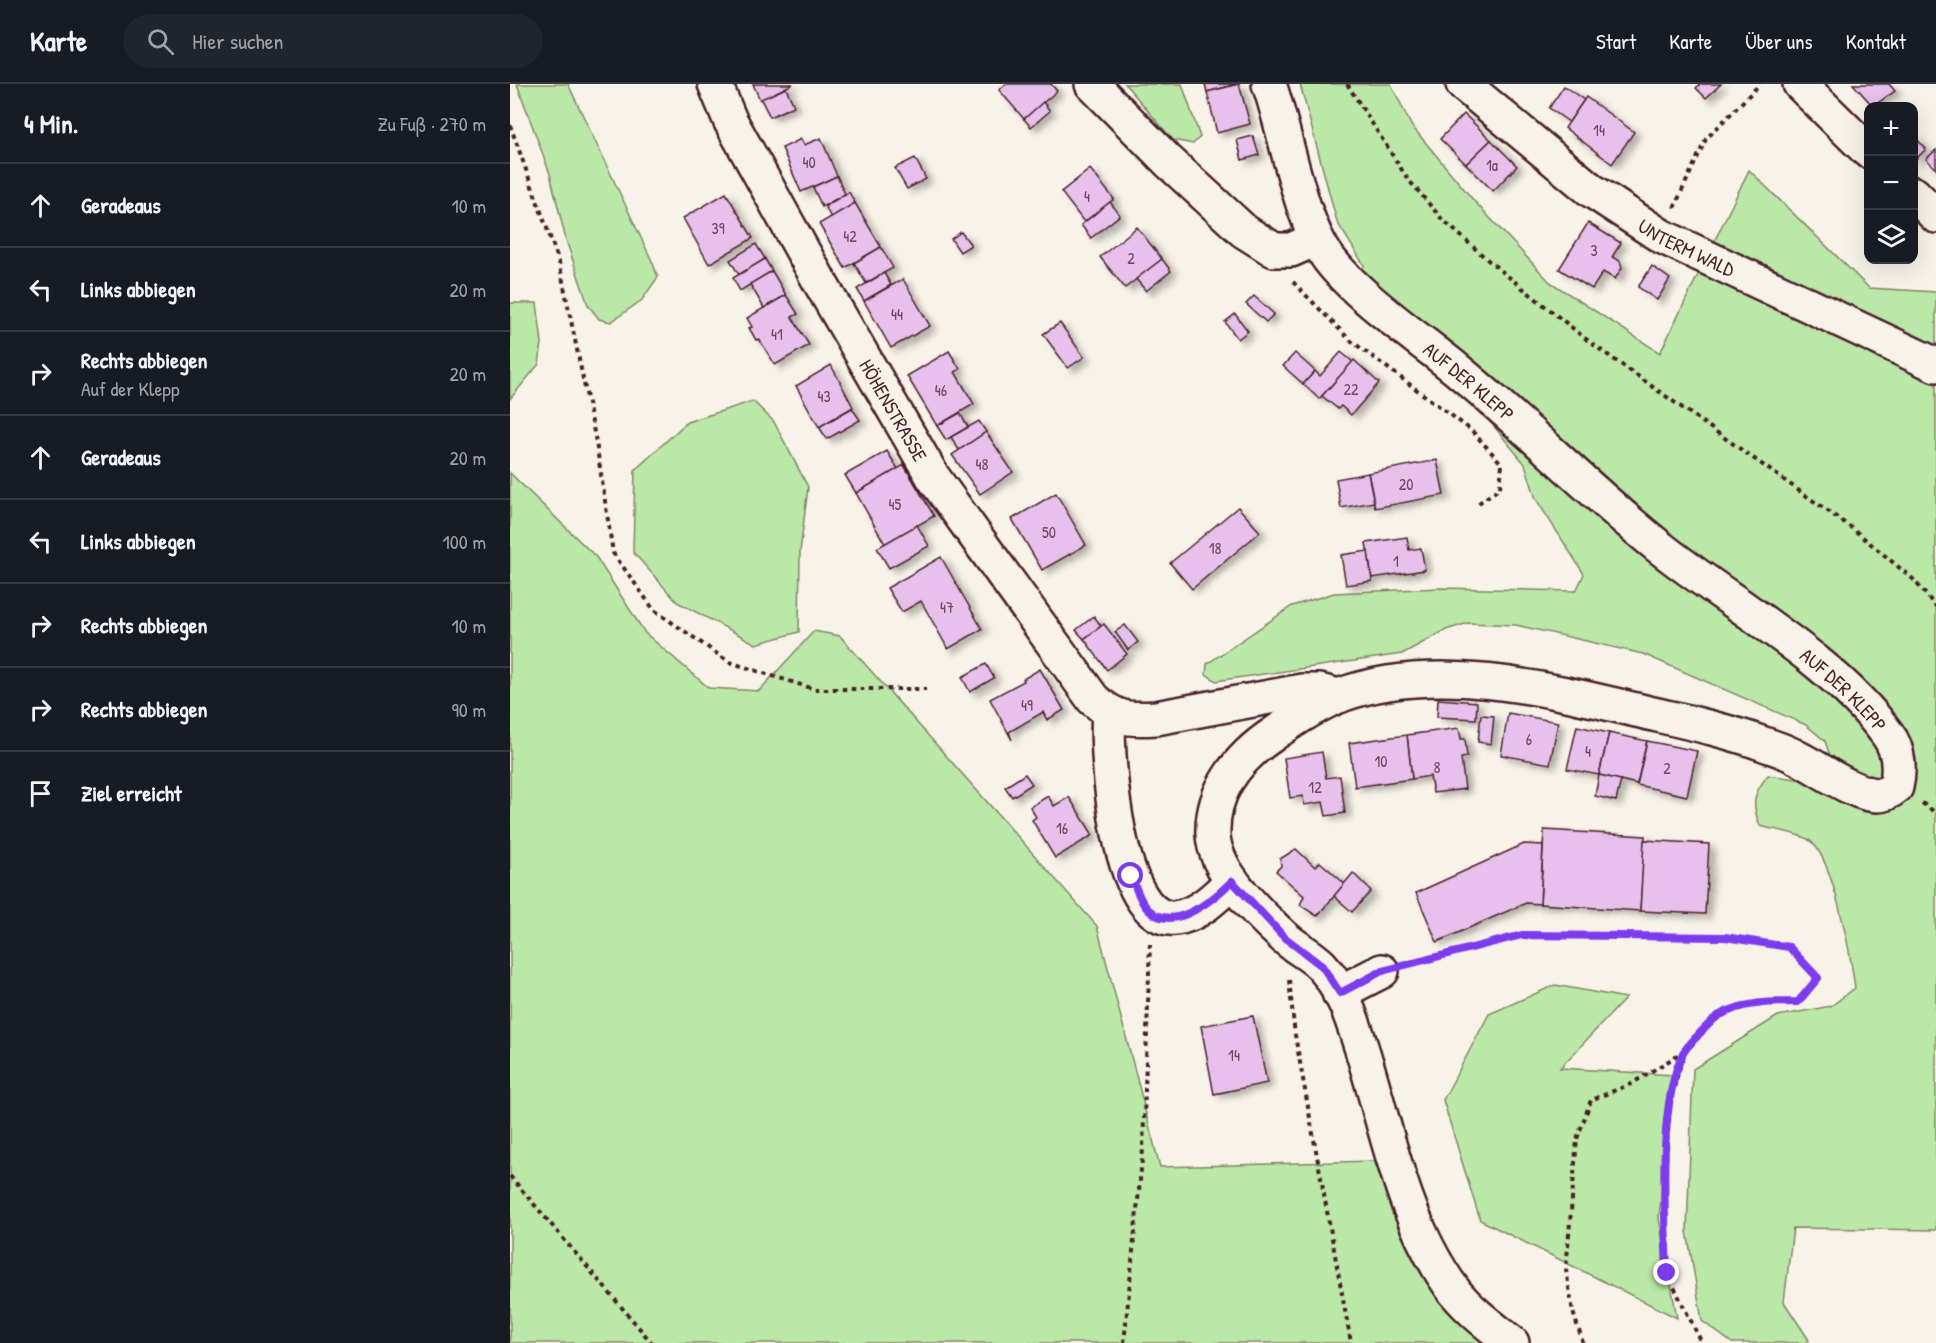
<!DOCTYPE html>
<html lang="de">
<head>
<meta charset="utf-8">
<style>
	body { margin:0; font-family:"Patrick Hand",sans-serif; background:#20242c; color:#f1f3f6 }
	.controls { position:absolute; right:18px; top:18px; display:grid; overflow:hidden; border-radius:12px; box-shadow:0 6px 24px #0002 }
	.controls button { width:54px; height:54px; display:grid; place-items:center; padding:0; border:0; border-bottom:2px solid #363941; background:#171b24; color:#f1f3f6; font:30px sans-serif }
	.stop { position:absolute; width:18px; height:18px; margin:-14px; border:4px solid #7c3aed; border-radius:50%; background:#fff }
	.stop.end { background:#7c3aed; border-color:#fff; box-shadow:0 2px 6px #0008 }
	.list { margin:0; padding:0; list-style:none }
	h2 { display:flex; justify-content:space-between; align-items:center; height:78px; margin:0; padding:0 24px; font-size:26px }
	h2 small { font-size:20px; font-weight:400; color:#9ea1a6 }
	.list li { display:grid; grid-template-columns:39px 1fr auto; gap:18px; align-items:center; box-sizing:border-box; height:84px; padding:0 24px; border-top:2px solid #363941 }
	.list b { display:block; font-size:22px; white-space:nowrap }
	.list p { margin:0; font-size:20px; white-space:nowrap; color:#9ea1a6 }
	.list em { font-size:20px; font-style:normal; color:#9ea1a6 }
	.icon { flex:none; width:33px; height:33px; fill:none; stroke:currentColor; stroke-width:2; stroke-linecap:round; stroke-linejoin:round }
	.map { position:relative; flex:none; width:1426px; height:1259px; overflow:hidden }
	header { display:flex; align-items:center; gap:36px; box-sizing:border-box; height:84px; padding:0 30px; background:#171b24; border-bottom:2px solid #363941 }
	header strong { font-size:28px }
	nav { display:flex; gap:33px; margin-inline-start:auto; font-size:21px }
	.search { width:420px; height:54px; background:#20242c; display:flex; align-items:center; gap:15px; box-sizing:border-box; padding:0 21px; border-radius:33px; color:#9ea1a6; font-size:22px }
	main { display:flex }
	aside { flex:1; background:#171b24 }
	.map>svg:first-child { display:block }
	.green { fill:#bae8a6; stroke:#828468; stroke-width:1.5 }
	.building { fill:#e5c1eb; stroke:#4a1f2b; stroke-width:1.5; filter:url(#shadow) }
	.lines { fill:none; stroke-linecap:round; stroke-linejoin:round }
	.minor-casing { stroke:#4a1f2b; stroke-width:38 }
	.path { stroke:#4a1f2b; stroke-width:4; stroke-dasharray:4.5 4.5; stroke-linecap:butt }
	.minor { stroke:#f7f3e8; stroke-width:33 }
	.route { stroke:#7c3aed; stroke-width:8 }
	.labels { text-anchor:middle; dominant-baseline:central; stroke-width:6; stroke-linejoin:round; paint-order:stroke }
	.number-label { font-size:16px; fill:#71485b }
	.street-label { font-size:20px; fill:#4a1f2b; stroke:#f7f3e8 }
</style>
</head>
<body>
<header>
<strong>Karte</strong>
<div class="search"><svg class="icon" aria-label="search" viewBox="0 0 24 24"><circle cx="10" cy="10" r="6"/><path d="M15 15l6 6"/></svg>Hier suchen</div>
<nav><a>Start</a><a>Karte</a><a>Über uns</a><a>Kontakt</a></nav>
</header>
<main>
<aside>
<h2>4 Min.<small>Zu Fuß · 270 m</small></h2>
<ul class="list">
<li><svg class="icon" aria-label="ahead" viewBox="0 0 24 24"><path d="M12 20V5M6 11l6-6 6 6"/></svg><div><b>Geradeaus</b></div><em>10 m</em></li>
<li><svg class="icon" aria-label="left" viewBox="0 0 24 24"><path d="M17 20v-9H6M10 6l-5 5 5 5"/></svg><div><b>Links abbiegen</b></div><em>20 m</em></li>
<li><svg class="icon" aria-label="right" viewBox="0 0 24 24"><path d="M7 20v-9h11M14 6l5 5-5 5"/></svg><div><b>Rechts abbiegen</b><p>Auf der Klepp</p></div><em>20 m</em></li>
<li><svg class="icon" aria-label="ahead" viewBox="0 0 24 24"><path d="M12 20V5M6 11l6-6 6 6"/></svg><div><b>Geradeaus</b></div><em>20 m</em></li>
<li><svg class="icon" aria-label="left" viewBox="0 0 24 24"><path d="M17 20v-9H6M10 6l-5 5 5 5"/></svg><div><b>Links abbiegen</b></div><em>100 m</em></li>
<li><svg class="icon" aria-label="right" viewBox="0 0 24 24"><path d="M7 20v-9h11M14 6l5 5-5 5"/></svg><div><b>Rechts abbiegen</b></div><em>10 m</em></li>
<li><svg class="icon" aria-label="right" viewBox="0 0 24 24"><path d="M7 20v-9h11M14 6l5 5-5 5"/></svg><div><b>Rechts abbiegen</b></div><em>90 m</em></li>
<li><svg class="icon" aria-label="arrive" viewBox="0 0 24 24"><path d="M6 21V4h12l-3 4 3 4H6"/></svg><div><b>Ziel erreicht</b></div></li>
</ul>
</aside>
<div class="map">
<svg width="1426" height="1259" viewBox="0 0 1426 1259">
	<defs>
		<filter id="shadow"><feDropShadow dx="6" dy="4" stdDeviation="3" flood-color="#0004"/></filter>
	</defs>
	<rect width="100%" height="100%" fill="#f7f3e8"/>
	<filter id="ink" filterUnits="userSpaceOnUse"><feTurbulence type="fractalNoise" baseFrequency=".0167" numOctaves="2"/><feDisplacementMap in="SourceGraphic" scale="12" xChannelSelector="R" yChannelSelector="G"/><feConvolveMatrix kernelMatrix="1 2 1 2 8 2 1 2 1" color-interpolation-filters="sRGB"/></filter>
	<g filter="url(#ink)">
		<g class="green">
			<polygon points="7,0 58,0 142,177 148,193 132,216 101,238 89,235 78,221 56,156 40,90"/>
			<polygon points="615,0 672,0 690,53 683,60 663,56"/>
			<path d="M790,0H881L901,41L964,117L1040,198L1150,269L1239,86L1359,204L1426,208V1146L1283,1144L1274,1218L1299,1256L1296,1259H1222L1192,1237L1177,1147L1183,985L1268,932L1321,922L1345,904C1341,874 1323,771 1299,756C1286,748 1264,746 1250,742C1241,719 1243,710 1258,691L1330,701L1315,657L1296,641L1133,570L1006,541L958,539L936,546L892,570L706,597L696,590L697,580L782,522L824,509L930,504L1066,507L1074,490L1026,415L1015,380L977,334L844,219L854,181L827,138Z"/>
			<polygon points="0,219 27,219 32,259 29,280 0,315"/>
			<polygon points="243,317 264,338 298,403 290,468 289,548 246,560 167,518 123,468 125,386 177,338"/>
			<polygon points="0,389 86,473 135,549 199,604 249,607 304,547 330,552 587,842 650,1083 864,1077 895,1152 981,1259 0,1259"/>
			<polygon points="1045,901 1116,914 1050,984 1163,991 1149,1134 1167,1234 970,1136 933,1016 979,930"/>
		</g>
		<g class="building">
			<polygon points="243,0 283,0 250,16"/>
			<polygon points="496,0 541,0 547,7 514,35 489,6"/>
			<polygon points="695,0 727,0 697,8"/>
			<polygon points="729,0 740,40 707,49 697,8"/>
			<polygon points="1190,0 1211,0 1196,14 1186,4"/>
			<polygon points="1343,0 1379,0 1385,7 1363,22"/>
			<polygon points="1054,2 1074,16 1059,38 1039,24"/>
			<polygon points="276,4 284,22 260,33 251,15"/>
			<polygon points="1076,13 1124,48 1102,80 1055,44"/>
			<polygon points="533,18 540,27 521,43 514,35"/>
			<polygon points="954,30 981,56 956,80 930,55"/>
			<polygon points="743,52 749,71 732,76 727,56"/>
			<polygon points="1404,52 1416,65 1404,77"/>
			<polygon points="311,54 327,92 291,108 272,64 291,55 294,61"/>
			<polygon points="981,56 1007,82 983,107 956,80"/>
			<polygon points="1426,66 1426,85 1416,75"/>
			<polygon points="405,74 416,95 397,105 385,84"/>
			<polygon points="580,85 604,115 574,138 551,108"/>
			<polygon points="327,92 335,110 312,123 303,103"/>
			<polygon points="339,108 345,119 321,134 315,122"/>
			<polygon points="216,109 243,154 199,180 173,134"/>
			<polygon points="600,118 610,131 581,154 571,141"/>
			<polygon points="345,119 371,163 335,184 309,140"/>
			<polygon points="1078,139 1111,159 1102,173 1110,177 1112,184 1105,195 1093,188 1082,205 1049,185"/>
			<polygon points="627,143 652,175 615,204 590,173"/>
			<polygon points="451,148 461,161 450,168 441,155"/>
			<polygon points="246,160 255,175 229,191 220,176"/>
			<polygon points="371,163 383,184 356,199 344,179"/>
			<polygon points="255,175 262,187 230,207 223,194"/>
			<polygon points="652,175 661,187 636,207 626,195"/>
			<polygon points="1142,182 1160,195 1147,216 1128,203"/>
			<polygon points="262,187 276,211 254,224 240,200"/>
			<polygon points="374,189 381,201 354,217 347,205"/>
			<polygon points="393,195 420,242 381,264 354,217"/>
			<polygon points="276,211 288,230 282,233 299,261 265,281 249,255 246,256 239,244 242,243 237,234"/>
			<polygon points="744,212 764,230 756,238 736,220"/>
			<polygon points="725,230 738,247 728,255 715,238"/>
			<polygon points="550,239 574,273 558,284 533,250"/>
			<polygon points="439,267 450,285 445,288 464,320 427,342 397,292"/>
			<polygon points="831,268 843,278 809,315 793,300 805,287 810,292"/>
			<polygon points="785,269 805,287 793,300 773,282"/>
			<polygon points="844,276 869,299 841,331 831,322 828,325 812,312"/>
			<polygon points="321,281 343,323 309,343 286,302"/>
			<polygon points="342,324 350,336 317,355 309,343"/>
			<polygon points="450,329 458,343 436,356 427,342"/>
			<polygon points="469,337 476,348 449,366 441,353"/>
			<polygon points="476,348 503,388 470,410 442,371"/>
			<polygon points="377,367 388,385 346,409 335,391"/>
			<polygon points="927,376 934,411 865,424 858,389"/>
			<polygon points="394,381 424,432 375,460 346,409"/>
			<polygon points="858,389 864,418 831,424 826,395"/>
			<polygon points="546,409 576,461 532,486 502,435"/>
			<polygon points="728,423 750,448 682,505 660,479"/>
			<polygon points="407,441 419,462 379,484 367,464"/>
			<polygon points="897,453 899,466 911,464 915,486 862,494 856,459"/>
			<polygon points="858,467 862,497 836,501 831,471"/>
			<polygon points="431,473 472,545 438,565 411,517 392,528 377,504"/>
			<polygon points="584,532 591,542 574,555 566,546"/>
			<polygon points="594,540 617,570 597,586 574,555"/>
			<polygon points="615,541 628,558 618,566 605,548"/>
			<polygon points="476,580 484,594 460,608 452,593"/>
			<polygon points="530,585 554,626 537,636 533,628 499,648 502,656 480,615 514,597 513,595"/>
			<polygon points="928,615 967,618 966,635 927,633"/>
			<polygon points="998,629 1048,638 1040,680 991,671"/>
			<polygon points="971,631 984,632 981,660 968,658"/>
			<polygon points="1067,642 1099,649 1089,691 1057,685"/>
			<polygon points="949,644 951,655 955,655 957,673 951,674 955,705 923,709 920,692 902,695 897,651"/>
			<polygon points="1099,649 1137,657 1127,700 1089,691"/>
			<polygon points="897,651 902,695 845,703 839,659"/>
			<polygon points="1137,657 1187,667 1177,712 1127,701"/>
			<polygon points="812,668 816,694 830,692 835,729 816,732 813,718 794,721 793,712 780,714 774,674"/>
			<polygon points="515,690 522,700 502,713 495,703"/>
			<polygon points="1089,691 1111,696 1106,717 1085,712"/>
			<polygon points="538,712 544,722 559,713 583,751 545,774 522,736 526,733 520,723"/>
			<polygon points="1034,746 1135,752 1130,827 1030,820"/>
			<polygon points="1134,756 1199,760 1195,830 1130,827"/>
			<polygon points="1014,760 1033,761 1030,820 1016,819 927,858 906,809"/>
			<polygon points="786,765 805,783 810,778 835,800 807,832 790,821 794,812 766,787 771,782 770,775"/>
			<polygon points="843,789 861,807 842,828 824,812"/>
			<polygon points="743,932 757,999 704,1010 691,942"/>
		</g>
		<g class="lines">
			<g class="minor-casing">
				<g id="minor">
					<path id="s1" d="M205,0L220,36L311,200L423,393L583,615C606,635 616,636 646,634L792,607H809L829,612"/>
					<polyline points="582,0 658,77 734,147 764,166 781,166 806,155"/>
					<path id="s2" d="M759,0C777,51 789,135 819,175C848,213 907,253 945,284C1015,341 1078,406 1148,462C1222,521 1322,574 1378,651C1389,666 1390,686 1386,703C1381,707 1375,711 1368,711C1344,711 1308,683 1286,673C1276,667 1265,664 1254,660C1213,645 1168,636 1126,626C1035,604 923,577 831,611C808,620 785,635 765,649C730,672 701,706 703,751C705,788 747,828 773,852C784,863 800,870 811,881C833,904 844,940 853,969C878,1049 893,1139 945,1208C961,1228 982,1243 1002,1259"/>
					<path id="s3" d="M953,0L1081,106L1151,152L1426,281"/>
					<polyline points="1290,0 1358,67"/>
					<polyline points="1404,110 1426,132"/>
					<path d="M599,629C595,669 607,840 665,834C687,832 707,812 722,797"/>
					<polyline points="829,909 872,887"/>
				</g>
			</g>
			<g class="path">
				<polyline points="837,0 897,94 931,134 979,177 1081,259 1343,445 1403,495 1426,523"/>
				<polyline points="0,41 49,178 86,358 103,469 144,526 219,578 304,605 416,605"/>
				<polyline points="1164,124 1196,55 1250,0"/>
				<polyline points="783,198 840,256 961,346 992,380 990,404 966,421"/>
				<polyline points="1412,719 1426,729"/>
				<polyline points="900,879 1012,851 1215,853 1279,863 1308,894 1288,918 1249,918 1208,932 1174,968 1160,1016 1154,1095 1157,1189 1192,1259"/>
				<polyline points="779,896 785,951 841,1259"/>
				<polyline points="0,1092 142,1259"/>
				<polyline points="614,1259 633,1065 640,860"/>
				<polyline points="1073,1259 1063,1228 1056,1186 1067,1055 1081,1016 1121,1000 1173,968"/>
			</g>
			<use href="#minor" class="minor"/>
		</g>
	</g>
	<g class="lines" filter="url(#ink)">
		<path class="route" d="M621,792C625,801 628,811 633,819C657,855 702,817 722,797L774,853L812,882L830,909L872,887L1012,851L1215,853L1279,863L1308,894L1288,918C1262,918 1231,918 1208,932C1201,937 1177,962 1173,969C1147,1024 1155,1128 1157,1189"/>
	</g>
	<g class="labels">
		<g class="number-label">
			<text x="1089" y="46">14</text>
			<text x="299" y="78">40</text>
			<text x="982" y="81">1a</text>
			<text x="577" y="112">4</text>
			<text x="208" y="144">39</text>
			<text x="340" y="152">42</text>
			<text x="1084" y="166">3</text>
			<text x="621" y="174">2</text>
			<text x="387" y="230">44</text>
			<text x="267" y="250">41</text>
			<text x="841" y="305">22</text>
			<text x="431" y="306">46</text>
			<text x="314" y="312">43</text>
			<text x="472" y="380">48</text>
			<text x="896" y="400">20</text>
			<text x="385" y="420">45</text>
			<text x="539" y="448">50</text>
			<text x="705" y="464">18</text>
			<text x="886" y="477">1</text>
			<text x="437" y="523">47</text>
			<text x="517" y="621">49</text>
			<text x="1019" y="655">6</text>
			<text x="1078" y="667">4</text>
			<text x="871" y="677">10</text>
			<text x="927" y="683">8</text>
			<text x="1157" y="684">2</text>
			<text x="805" y="703">12</text>
			<text x="552" y="744">16</text>
			<text x="724" y="971">14</text>
		</g>
		<g class="street-label">
			<text stroke="none"><textPath href="#s3" startOffset="278">UNTERM WALD</textPath></text>
			<text stroke="none"><textPath href="#s2" startOffset="372">AUF DER KLEPP</textPath></text>
			<text stroke="none"><textPath href="#s1" startOffset="372">HÖHENSTRASSE</textPath></text>
			<text stroke="none"><textPath href="#s2" startOffset="858">AUF DER KLEPP</textPath></text>
		</g>
	</g>
</svg>
<div class="controls">
<button>+</button>
<button>−</button>
<button><svg class="icon" aria-label="layers" viewBox="0 0 24 24"><path d="M12 4l9 5-9 5-9-5zM3 14l9 5 9-5"/></svg></button>
</div>
<div class="stop" style="left:621px;top:792px"></div>
<div class="stop end" style="left:1157px;top:1189px"></div>
</div>
</main>
</body>
</html>
